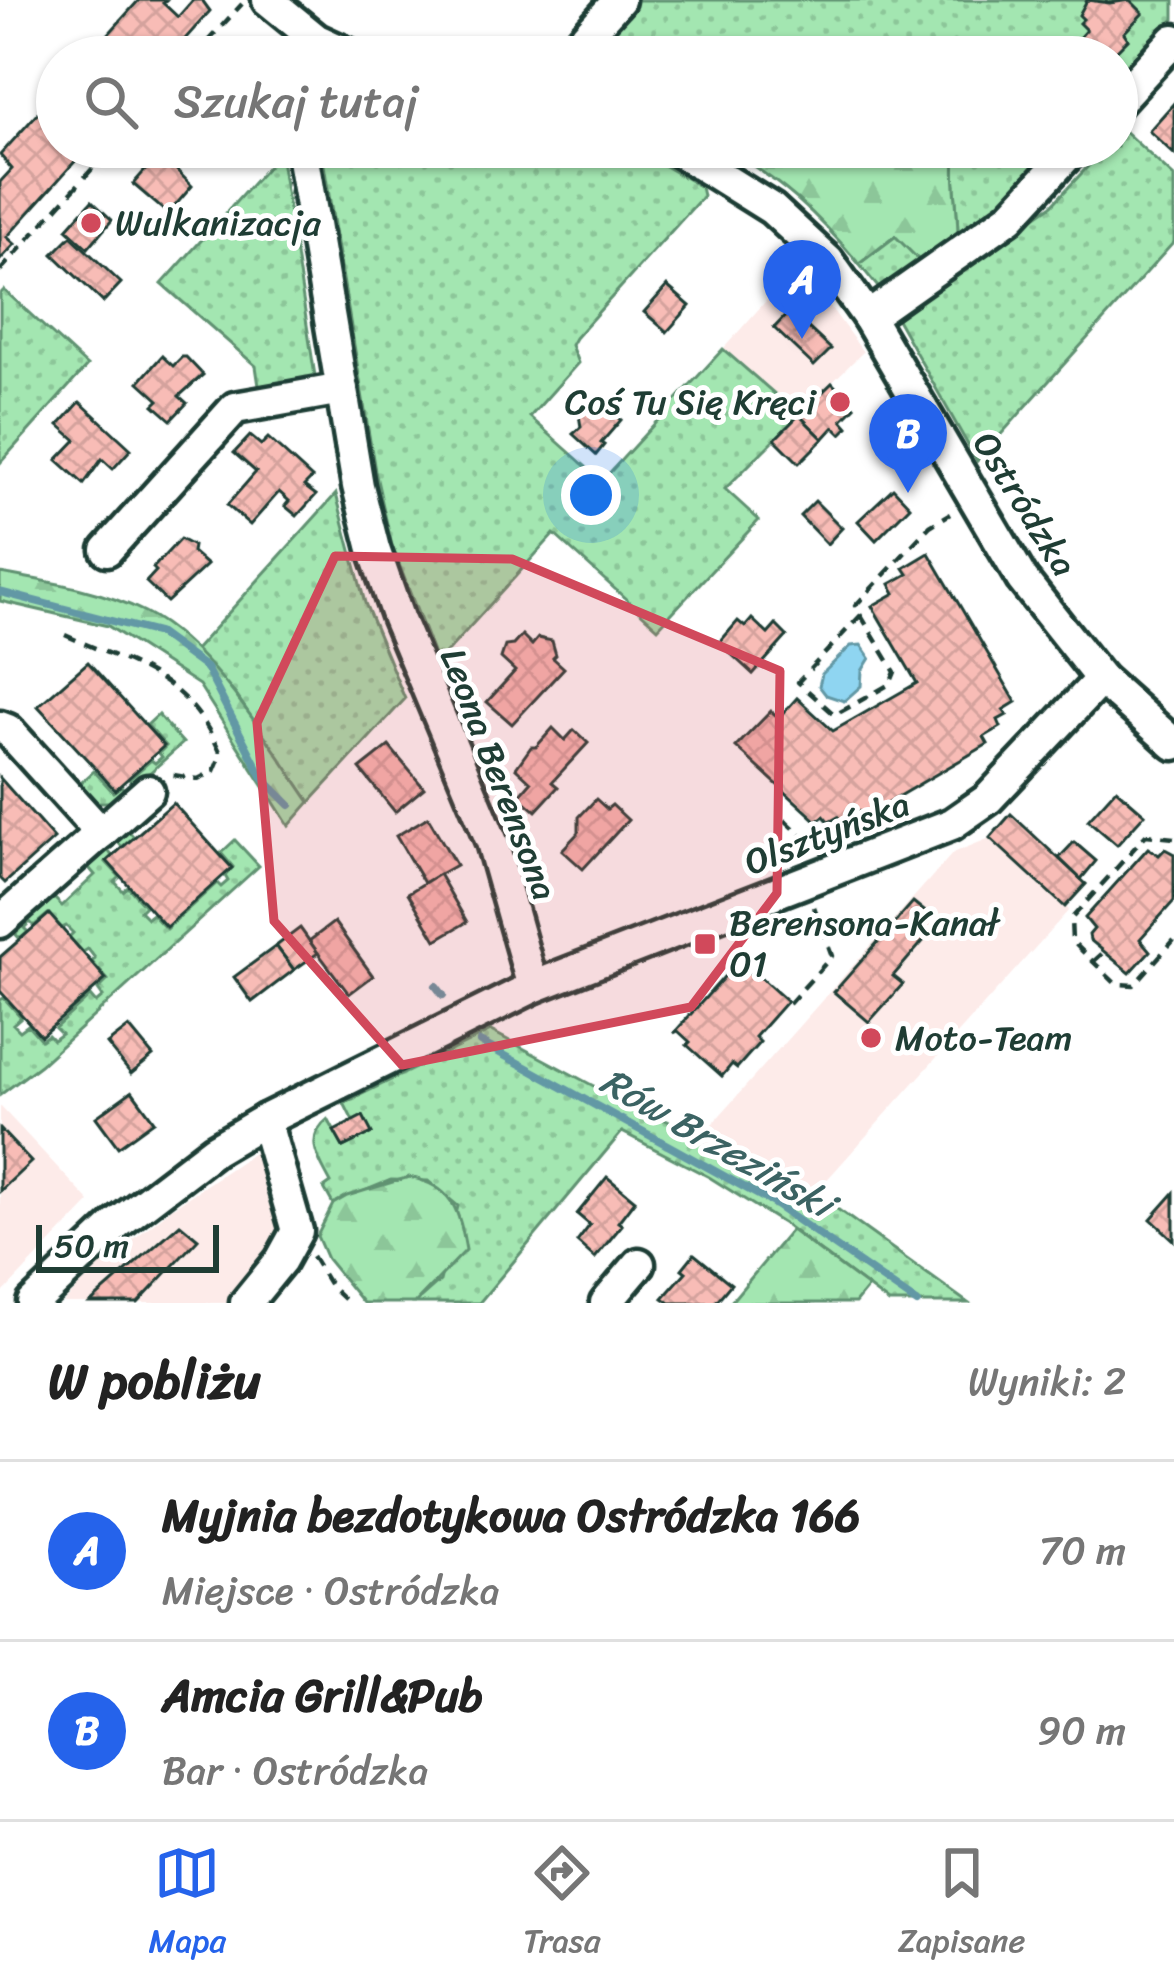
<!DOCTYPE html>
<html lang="pl">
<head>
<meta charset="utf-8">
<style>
	body { margin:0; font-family:Sriracha,sans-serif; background:#f6f6f6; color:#222 }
	.scale { position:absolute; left:36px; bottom:30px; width:183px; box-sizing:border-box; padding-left:12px; border:6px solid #1f3d34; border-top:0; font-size:33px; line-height:42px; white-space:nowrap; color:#1f3d34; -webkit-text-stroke:9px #fff; paint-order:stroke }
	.you { position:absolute; left:591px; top:495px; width:42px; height:42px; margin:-30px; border:9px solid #fff; border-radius:50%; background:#1a73e8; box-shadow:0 0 0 18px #1a73e833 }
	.badge { display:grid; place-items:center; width:78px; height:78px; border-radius:50%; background:#2563eb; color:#fff; font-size:39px; font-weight:700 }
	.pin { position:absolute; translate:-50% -99px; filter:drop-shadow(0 3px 6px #0008) }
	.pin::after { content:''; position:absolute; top:63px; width:42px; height:36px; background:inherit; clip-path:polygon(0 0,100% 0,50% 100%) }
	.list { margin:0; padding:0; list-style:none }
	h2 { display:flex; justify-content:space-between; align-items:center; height:156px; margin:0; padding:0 48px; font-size:51px }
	h2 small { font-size:39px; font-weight:400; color:#767676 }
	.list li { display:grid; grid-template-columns:78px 1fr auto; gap:36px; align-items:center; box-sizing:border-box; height:180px; padding:0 48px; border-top:3px solid #e0e0e0 }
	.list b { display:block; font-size:45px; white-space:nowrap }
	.list p { margin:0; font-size:39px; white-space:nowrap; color:#767676 }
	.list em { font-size:39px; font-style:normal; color:#767676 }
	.icon { flex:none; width:66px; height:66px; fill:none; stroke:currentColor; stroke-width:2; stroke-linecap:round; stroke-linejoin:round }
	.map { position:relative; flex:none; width:1174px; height:1303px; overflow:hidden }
	.search { position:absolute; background:#fff; box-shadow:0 3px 9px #0004; left:36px; right:36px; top:36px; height:132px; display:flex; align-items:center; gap:30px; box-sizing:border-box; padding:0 42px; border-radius:66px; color:#767676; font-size:45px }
	.sheet { height:516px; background:#fff }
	nav { display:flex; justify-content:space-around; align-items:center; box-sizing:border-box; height:168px; border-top:3px solid #e0e0e0; background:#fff; font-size:33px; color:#767676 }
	nav a { display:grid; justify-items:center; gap:6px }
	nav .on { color:#2563eb }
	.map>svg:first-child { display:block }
	.built { fill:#fdebe9 }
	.grass { fill:url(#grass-dots); stroke:#619272; stroke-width:3 }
	.forest { fill:url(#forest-firs); stroke:#619272; stroke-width:3 }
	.water { fill:#8fd5f1; stroke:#6298a5; stroke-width:3 }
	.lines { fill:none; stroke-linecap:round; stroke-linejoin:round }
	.stream { stroke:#6298a5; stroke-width:8 }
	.building { fill:url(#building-cross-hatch); stroke:#1f3d34; stroke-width:3 }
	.minor-casing { stroke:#1f3d34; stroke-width:39 }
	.path { stroke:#1f3d34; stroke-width:4.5; stroke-dasharray:12 9; stroke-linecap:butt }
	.minor { stroke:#fff; stroke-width:30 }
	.marked { fill:#d1495b; fill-opacity:0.2; stroke:#d1495b; stroke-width:9; stroke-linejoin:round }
	.poi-dot { fill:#d1495b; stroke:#fff; stroke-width:4.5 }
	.labels { text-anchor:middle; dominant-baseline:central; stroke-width:10; stroke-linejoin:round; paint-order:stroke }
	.poi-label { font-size:36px; fill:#1f3d34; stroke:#fff; text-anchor:start }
	.street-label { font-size:36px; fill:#1f3d34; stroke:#fff }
	.water-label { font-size:39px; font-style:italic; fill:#3b6363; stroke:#fff }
</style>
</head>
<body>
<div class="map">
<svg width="1174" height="1303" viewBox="0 0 1174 1303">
	<defs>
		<pattern id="grass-dots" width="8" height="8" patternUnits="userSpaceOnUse" patternTransform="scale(3)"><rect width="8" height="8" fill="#a3e6b1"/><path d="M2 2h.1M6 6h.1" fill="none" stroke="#8cc699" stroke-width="1.8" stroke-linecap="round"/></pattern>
		<pattern id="forest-firs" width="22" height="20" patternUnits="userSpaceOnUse" patternTransform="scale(3)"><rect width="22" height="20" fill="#a3e6b1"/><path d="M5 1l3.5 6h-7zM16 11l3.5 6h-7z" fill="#8cc699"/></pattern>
		<pattern id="building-cross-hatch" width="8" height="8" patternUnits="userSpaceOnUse" patternTransform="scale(3)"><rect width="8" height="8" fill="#f8bcb6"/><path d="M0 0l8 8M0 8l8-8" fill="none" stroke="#d4a29d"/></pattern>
	</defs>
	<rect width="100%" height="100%" fill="#fff"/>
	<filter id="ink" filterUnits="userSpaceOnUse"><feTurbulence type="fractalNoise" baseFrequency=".00833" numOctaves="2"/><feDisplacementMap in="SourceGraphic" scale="24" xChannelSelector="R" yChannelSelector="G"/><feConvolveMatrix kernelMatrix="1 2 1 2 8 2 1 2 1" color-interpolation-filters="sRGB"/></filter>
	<g filter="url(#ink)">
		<g class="built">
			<polygon points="799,264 863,352 799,415 723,349"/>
			<polygon points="990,838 1069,910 815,1193 697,1141 953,853"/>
			<polygon points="0,1106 90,1202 0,1296"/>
			<polygon points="262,1147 278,1214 277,1238 267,1259 230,1303 63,1303 98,1268 172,1208"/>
		</g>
		<g class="grass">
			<polygon points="630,0 1174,0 1174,19 1117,80 1117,57 577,57"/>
			<polygon points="1122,129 1174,177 1174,242 977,461 894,314 1052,205 1106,147 1117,147 1117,135"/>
			<polygon points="321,147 632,147 701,187 703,196 575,338 571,345 578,363 530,417 602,481 723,349 799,415 725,489 759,520 658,628 554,534 437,663 392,546 375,471"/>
			<path d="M956,147H1055L958,243C959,211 951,179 956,147Z"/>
			<polygon points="280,153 315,376 313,381 303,385 295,381 259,386 256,366 162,284"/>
			<polygon points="896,236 924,265 882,292 859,264"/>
			<polygon points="4,290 87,366 0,463 0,294"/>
			<polygon points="336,494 365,603 405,699 310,802 236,695 194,651"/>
			<polygon points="158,715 183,743 117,802 86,802 74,789 94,771 113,792 121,786 125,790 132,783 129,779 151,760 155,763 162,757 159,753 166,746 147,725"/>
			<polygon points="124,826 134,837 122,847 117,841 108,850 112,856 106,862 120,877 115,882 123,891 128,887 145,906 140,911 147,918 152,914 166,929 217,883 221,887 228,881 225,876 233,867 221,853 235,840 259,866 40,1065 0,1095 0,1000 4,998 21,1017 13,1024 20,1031 28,1025 41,1040 48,1035 53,1040 61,1034 55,1028 90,996 96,1003 103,997 98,990 108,980 92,962 95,958 88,949 83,952 69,937 73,933 66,926 62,928 48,914 34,926 30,922 24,928 28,932 20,939 10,928 49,893 62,906 95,875 84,862"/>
			<path d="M491,1031L616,1098L701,1136L698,1141L815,1193L968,1303H889L787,1226L709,1177L622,1132L479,1303H415L440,1281L458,1206L428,1181L391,1180L333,1204L324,1188L331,1183C319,1160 303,1139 328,1119L343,1147L371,1133L363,1116L353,1121L344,1103Z"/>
		</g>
		<g class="forest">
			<path d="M723,147H956C951,179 959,211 958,243L924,265L895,236L859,264C816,212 781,181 723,147Z"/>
			<path d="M0,573C49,582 99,589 145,612C211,646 268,741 310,802L289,826L199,685L108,626L0,601Z"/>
			<path d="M409,1177C453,1186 459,1210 466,1250L415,1303H363L327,1259L317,1236L333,1204L347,1196Z"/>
			<polygon points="791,1230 868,1287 855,1303 730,1303"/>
		</g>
		<polygon class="water" points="861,645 870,658 862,671 861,686 844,701 826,695 819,686 822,674 851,646"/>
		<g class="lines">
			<g class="stream">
				<polyline points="0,592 158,633 206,668 263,778 290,805"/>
				<polyline points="436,986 443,995"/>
				<polyline points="480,1042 773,1203 917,1303"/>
			</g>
		</g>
		<g class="building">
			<polygon points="139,0 166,0 163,3 178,17 193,0 202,0 210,11 185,39 193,46 183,57 88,57"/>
			<polygon points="1087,0 1110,3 1130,0 1143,13 1124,33 1128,39 1113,54 1108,48 1100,57 1083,57 1072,46 1086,30 1079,23 1083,19 1079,15"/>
			<polygon points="57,92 57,147 88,147 7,237 15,244 0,260 0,182 12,169 0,155"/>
			<polygon points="1174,103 1174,154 1149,131"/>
			<polygon points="163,156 192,186 168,214 133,184 157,157 160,159"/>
			<polygon points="92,201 112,220 88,248 67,229"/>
			<polygon points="71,236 121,283 103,302 53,254"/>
			<polygon points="667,286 690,306 667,332 644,312"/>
			<polygon points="790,311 831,349 814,366 774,328"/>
			<polygon points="162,356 173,366 182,357 186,357 203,375 179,396 187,403 171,420 154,405 159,400 139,382"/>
			<polygon points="832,383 855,407 842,420 848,427 841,434 834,427 823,439 799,415"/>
			<polygon points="598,400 621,420 601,443 604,445 596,455 573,434 581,427 579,415"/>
			<polygon points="80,402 131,449 113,469 102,459 84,484 57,460 76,440 59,425"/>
			<polygon points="799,415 823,439 799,463 775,439"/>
			<polygon points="250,436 261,445 268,438 312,478 304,486 316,495 297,516 285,506 289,501 279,492 250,525 227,505 256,472 234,453"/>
			<polygon points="893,488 910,506 876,540 858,521"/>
			<polygon points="815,501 842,528 827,544 800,516"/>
			<polygon points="180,539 193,546 192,552 207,565 167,602 146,582 156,571 153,568"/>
			<polygon points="929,553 1016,702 1003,710 1007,715 998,720 1001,727 984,737 988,744 863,817 859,811 841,822 838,817 829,822 824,816 817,821 736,747 771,711 779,718 797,698 833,731 917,683 872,606 895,593 890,584 908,574 904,568"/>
			<polygon points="752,619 768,634 776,625 787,636 753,674 719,643 738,621 745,627"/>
			<polygon points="522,635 532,645 538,638 552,641 556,655 553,658 564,668 512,724 487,702 515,671 501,658 505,646 513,645"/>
			<polygon points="88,662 164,746 115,790 38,706"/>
			<polygon points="553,728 565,740 574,730 588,743 552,782 558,787 536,811 519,796 531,782 516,768 531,747 536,747"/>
			<polygon points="389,746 424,788 395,812 360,769"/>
			<polygon points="0,778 54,839 5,883 0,878"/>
			<polygon points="1116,789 1145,814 1117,845 1088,820"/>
			<polygon points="596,799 607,809 612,805 628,820 583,869 562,850 579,832 579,817"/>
			<polygon points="173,803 232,868 166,927 107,861"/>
			<polygon points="1011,814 1086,884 1065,907 990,838"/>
			<polygon points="428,817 456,865 424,883 396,836"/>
			<polygon points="1074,842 1096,861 1081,879 1059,858"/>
			<polygon points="1148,848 1159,855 1165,849 1174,854 1174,901 1140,939 1150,951 1130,973 1090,940 1089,935 1094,929 1085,918"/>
			<polygon points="439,874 467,922 436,940 408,893"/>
			<polygon points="913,902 939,923 893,976 903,984 869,1022 834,992"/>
			<polygon points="49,914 106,979 41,1036 0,991 0,957"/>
			<polygon points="334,922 373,976 349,994 309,941"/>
			<polygon points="300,928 318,953 294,970 276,946"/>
			<polygon points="276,946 294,970 252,1002 234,977"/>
			<polygon points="739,960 738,964 750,974 753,971 787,1001 755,1037 760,1042 737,1068 732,1064 722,1076 687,1045 690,1042 678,1031 674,1033"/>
			<polygon points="129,1027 153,1056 131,1074 107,1044"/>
			<polygon points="132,1091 154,1121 118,1147 96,1117"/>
			<polygon points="363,1116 372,1133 343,1147 334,1131"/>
			<polygon points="0,1129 31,1162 0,1191"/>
			<polygon points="607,1177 635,1200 618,1222 622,1225 595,1258 577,1242 590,1225 577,1214"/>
			<polygon points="1174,1193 1174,1240 1151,1219"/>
			<polygon points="180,1224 198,1239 138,1303 90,1303"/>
			<polygon points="694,1254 731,1284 715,1303 670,1303 663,1298 686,1272 682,1269"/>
		</g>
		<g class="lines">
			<g class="minor-casing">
				<g id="minor">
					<polyline points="268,0 317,40 354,57"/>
					<polyline points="567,57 619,0"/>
					<polyline points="1117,102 1174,40"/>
					<polyline points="301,147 358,486 374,549 398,618 492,842 533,987"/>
					<polyline points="673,147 772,209 828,261 868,317 1022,579 1101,679 1174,744"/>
					<polyline points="868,317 1010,217 1075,147"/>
					<polyline points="107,550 235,408 342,389"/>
					<polyline points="0,727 8,730 101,833"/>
					<polyline points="0,922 148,791"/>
					<polyline points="33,1303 117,1224 214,1150 265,1120 533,987 952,824 988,799 1101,679"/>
					<polyline points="246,1303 281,1260 297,1231 265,1120"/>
					<polyline points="606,1303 639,1264"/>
				</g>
			</g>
			<g class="path">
				<polyline points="193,57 242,4"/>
				<polyline points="0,271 112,147"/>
				<polyline points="861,615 798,682 835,715 890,684 895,672 855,606 930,526 950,514"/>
				<path d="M65,635C138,668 186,675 221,754L214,771L198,779L173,775L168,778"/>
				<polyline points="785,820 816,849"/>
				<polyline points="1174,838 1146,835 1071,919 1072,941 1116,984 1134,985 1174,940"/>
				<polyline points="1093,962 1104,952"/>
				<polyline points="789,1004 832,956 813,904"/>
				<polyline points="312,1256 331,1287 348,1303"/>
			</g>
			<use href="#minor" class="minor"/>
		</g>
	</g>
	<path class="marked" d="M335,556L512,559L780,671L777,893L691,1007L402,1065L274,921L257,723Z"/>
	<g class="poi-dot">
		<circle cx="91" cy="223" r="12"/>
		<circle cx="840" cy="402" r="12"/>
		<rect x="693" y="932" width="24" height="24" rx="6"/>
		<circle cx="871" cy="1038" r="12"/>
	</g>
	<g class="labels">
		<g class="poi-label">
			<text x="115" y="223">Wulkanizacja</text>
			<text x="816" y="402" text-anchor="end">Coś Tu Się Kręci</text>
			<text x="729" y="923">Berensona-Kanał<tspan x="729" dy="41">01</tspan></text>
			<text x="895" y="1038">Moto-Team</text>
		</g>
		<g class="street-label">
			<text transform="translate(1025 504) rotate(58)">Ostródzka</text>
			<text transform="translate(499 774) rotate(69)">Leona Berensona</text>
			<text transform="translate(827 833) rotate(-21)">Olsztyńska</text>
		</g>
		<g class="water-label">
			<text transform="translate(717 1142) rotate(30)">Rów Brzeziński</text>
		</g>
	</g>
</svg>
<div class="scale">50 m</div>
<div class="you"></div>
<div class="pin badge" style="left:802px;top:339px">A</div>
<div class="pin badge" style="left:908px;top:493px">B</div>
<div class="search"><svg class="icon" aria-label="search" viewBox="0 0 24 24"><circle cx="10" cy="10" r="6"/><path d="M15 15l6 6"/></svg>Szukaj tutaj</div>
</div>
<section class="sheet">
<h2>W pobliżu<small>Wyniki: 2</small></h2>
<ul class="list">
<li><span class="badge">A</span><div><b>Myjnia bezdotykowa Ostródzka 166</b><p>Miejsce · Ostródzka</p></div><em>70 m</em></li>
<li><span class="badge">B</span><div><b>Amcia Grill&amp;Pub</b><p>Bar · Ostródzka</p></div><em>90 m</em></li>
</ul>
</section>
<nav>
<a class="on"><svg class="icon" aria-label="map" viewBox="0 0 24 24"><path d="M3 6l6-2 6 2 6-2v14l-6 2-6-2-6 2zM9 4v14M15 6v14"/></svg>Mapa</a>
<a><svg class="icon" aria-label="directions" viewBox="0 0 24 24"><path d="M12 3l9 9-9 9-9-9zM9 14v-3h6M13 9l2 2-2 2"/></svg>Trasa</a>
<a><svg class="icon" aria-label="saved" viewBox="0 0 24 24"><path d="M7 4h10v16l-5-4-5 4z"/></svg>Zapisane</a>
</nav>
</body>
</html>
